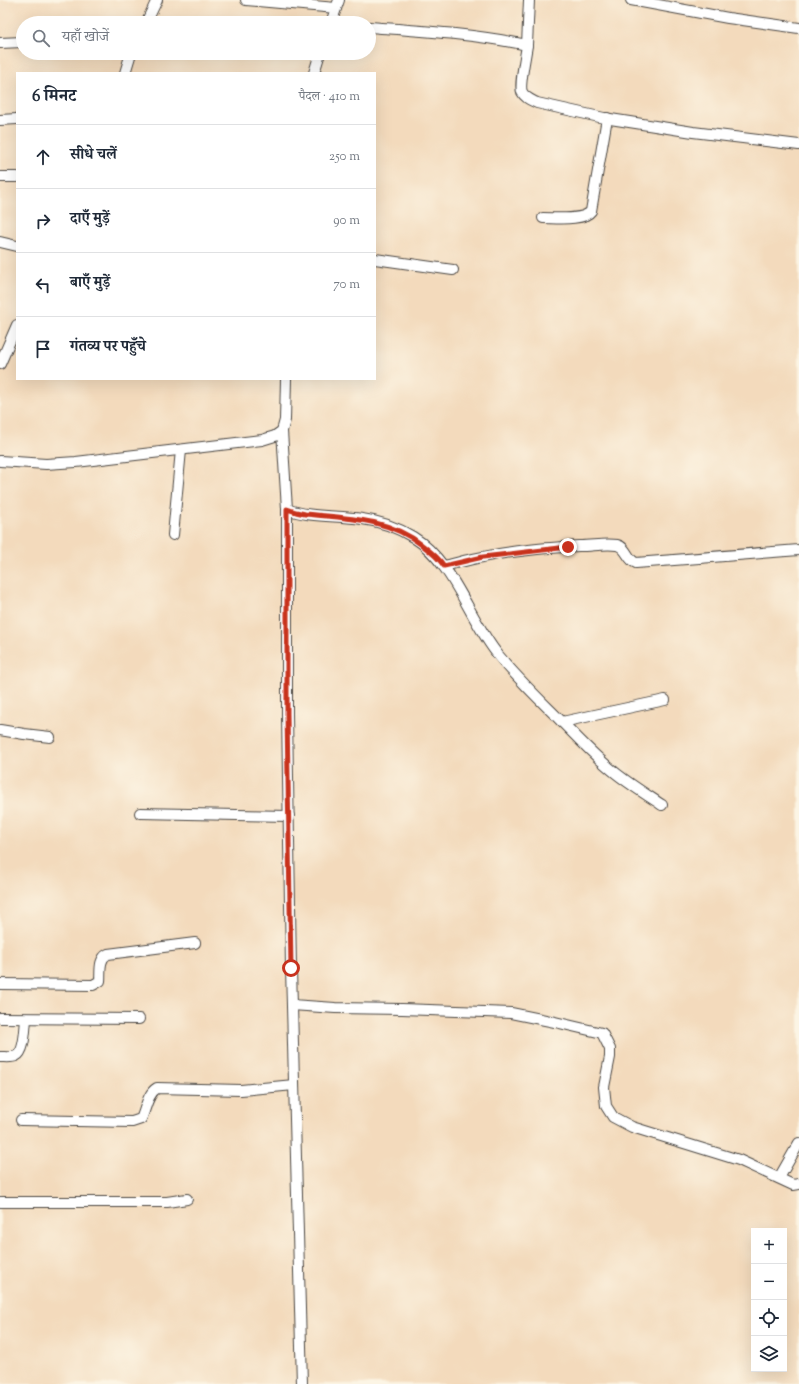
<!DOCTYPE html>
<html lang="hi">
<head>
<meta charset="utf-8">
<style>
	body { margin:0; font-family:"Sorts Mill Goudy","Noto Serif Devanagari",serif; background:#f2f2f3; color:#1f2937 }
	.controls { position:absolute; right:12px; bottom:12px; display:grid; overflow:hidden; border-radius:0px; box-shadow:0 4px 16px #0002 }
	.controls button { width:36px; height:36px; display:grid; place-items:center; padding:0; border:0; border-bottom:1px solid #e0e1e3; background:#fff; color:#1f2937; font:20px sans-serif }
	.stop { position:absolute; width:12px; height:12px; margin:-9px; border:3px solid #c8321e; border-radius:50%; background:#fff }
	.stop.end { background:#c8321e; border-color:#fff; box-shadow:0 1px 4px #0008 }
	.list { margin:0; padding:0; list-style:none }
	h2 { display:flex; justify-content:space-between; align-items:center; height:52px; margin:0; padding:0 16px; font-size:17px }
	h2 small { font-size:13px; font-weight:400; color:#747a83 }
	.list li { display:grid; grid-template-columns:26px 1fr auto; gap:12px; align-items:center; box-sizing:border-box; height:64px; padding:0 16px; border-top:1px solid #e0e1e3 }
	.list b { display:block; font-size:15px; white-space:nowrap }
	.list em { font-size:13px; font-style:normal; color:#747a83 }
	.icon { flex:none; width:22px; height:22px; fill:none; stroke:currentColor; stroke-width:2; stroke-linecap:round; stroke-linejoin:round }
	.map { position:relative; flex:none; width:799px; height:1384px; overflow:hidden }
	.search { position:absolute; background:#fff; box-shadow:0 4px 16px #0002; left:16px; top:16px; width:360px; height:44px; display:flex; align-items:center; gap:10px; box-sizing:border-box; padding:0 14px; border-radius:22px; color:#747a83; font-size:15px }
	.panel { position:absolute; background:#fff; box-shadow:0 4px 16px #0002; left:16px; top:72px; width:360px; height:308px; border-radius:0px }
	.map>svg:first-child { display:block }
	.lines { fill:none; stroke-linecap:round; stroke-linejoin:round }
	.minor-casing { stroke:#494541; stroke-width:12 }
	.minor { stroke:#fff; stroke-width:10 }
	.route { stroke:#c8321e; stroke-width:5 }
</style>
</head>
<body>
<div class="map">
<svg width="799" height="1384" viewBox="0 0 799 1384">
	<rect width="100%" height="100%" fill="#fcf5e5"/>
	<filter id="ink" filterUnits="userSpaceOnUse"><feTurbulence type="fractalNoise" baseFrequency=".025" numOctaves="2"/><feDisplacementMap in="SourceGraphic" scale="8" xChannelSelector="R" yChannelSelector="G"/><feConvolveMatrix kernelMatrix="1 2 1 2 8 2 1 2 1" color-interpolation-filters="sRGB"/></filter>
	<filter id="wash" filterUnits="userSpaceOnUse"><feTurbulence type="fractalNoise" baseFrequency=".012" numOctaves="4" result="noise"/><feDisplacementMap in="SourceGraphic" scale="16" xChannelSelector="R" yChannelSelector="G"/><feGaussianBlur stdDeviation="0.9" result="paint"/><feColorMatrix in="noise" values="0 0 0 0 0 0 0 0 0 0 0 0 0 0 0 0 0 1.4 0 .05"/><feComposite in="paint" operator="in"/></filter>
	<g filter="url(#wash)">
		<rect width="100%" height="100%" fill="#f3dabc"/>
	</g>
	<g filter="url(#ink)">
		<g class="lines">
			<g class="minor-casing">
				<g id="minor">
					<polyline points="246,0 336,8"/>
					<polyline points="631,0 728,18 799,28"/>
					<polyline points="146,23 157,0"/>
					<polyline points="331,23 339,0"/>
					<path d="M369,27C422,31 475,34 527,45L529,0"/>
					<polyline points="0,43 23,42"/>
					<path d="M527,45C526,54 519,85 522,92C525,98 531,100 537,103L604,118L693,132L799,145"/>
					<polyline points="125,73 131,53"/>
					<polyline points="314,73 320,53"/>
					<polyline points="0,120 17,119"/>
					<polyline points="0,177 17,177"/>
					<path d="M543,218C556,218 584,221 591,211L607,118"/>
					<polyline points="0,242 17,246"/>
					<polyline points="375,259 453,270"/>
					<polyline points="0,364 17,325"/>
					<polyline points="282,431 287,509 287,714 291,968 302,1384"/>
					<polyline points="0,461 46,464 76,462 262,440 275,436 282,431 285,420 286,379"/>
					<path d="M287,509C310,518 337,515 362,519C379,521 398,528 413,537C454,562 469,620 499,656C518,679 539,699 560,720C578,738 596,758 617,774C631,785 647,795 662,805"/>
					<polyline points="173,535 181,450"/>
					<path d="M444,566C457,563 470,559 483,557C515,550 548,548 580,546C592,546 606,543 617,545C627,547 627,560 636,563L799,550"/>
					<polyline points="562,722 665,700"/>
					<polyline points="0,730 24,734 50,737"/>
					<polyline points="140,813 289,816"/>
					<path d="M0,984L93,985L100,981C101,972 98,959 108,954L195,943"/>
					<polyline points="292,1005 335,1008 402,1009 511,1013 555,1022 602,1033 610,1049 610,1057 604,1087 606,1106 613,1117 632,1127 739,1160 793,1185 799,1184"/>
					<polyline points="0,1018 139,1019"/>
					<path d="M0,1057C5,1057 12,1058 16,1056C25,1052 25,1028 26,1019"/>
					<path d="M21,1120L132,1122L141,1119C146,1109 147,1094 157,1088L241,1090L294,1085"/>
					<polyline points="779,1178 799,1143"/>
					<polyline points="0,1202 167,1202 187,1199"/>
				</g>
			</g>
			<use href="#minor" class="minor"/>
		</g>
	</g>
	<g class="lines" filter="url(#ink)">
		<path class="route" d="M291,968L287,714V509L296,512L305,514C346,518 388,518 422,545C430,551 439,558 444,566L483,557L568,547"/>
	</g>
</svg>
<div class="controls">
<button>+</button>
<button>−</button>
<button><svg class="icon" aria-label="locate" viewBox="0 0 24 24"><circle cx="12" cy="12" r="6"/><path d="M12 2v4M12 18v4M2 12h4M18 12h4"/></svg></button>
<button><svg class="icon" aria-label="layers" viewBox="0 0 24 24"><path d="M12 4l9 5-9 5-9-5zM3 14l9 5 9-5"/></svg></button>
</div>
<div class="stop" style="left:291px;top:968px"></div>
<div class="stop end" style="left:568px;top:547px"></div>
<div class="search"><svg class="icon" aria-label="search" viewBox="0 0 24 24"><circle cx="10" cy="10" r="6"/><path d="M15 15l6 6"/></svg>यहाँ खोजें</div>
<section class="panel">
<h2>6 मिनट<small>पैदल · 410 m</small></h2>
<ul class="list">
<li><svg class="icon" aria-label="ahead" viewBox="0 0 24 24"><path d="M12 20V5M6 11l6-6 6 6"/></svg><div><b>सीधे चलें</b></div><em>250 m</em></li>
<li><svg class="icon" aria-label="right" viewBox="0 0 24 24"><path d="M7 20v-9h11M14 6l5 5-5 5"/></svg><div><b>दाएँ मुड़ें</b></div><em>90 m</em></li>
<li><svg class="icon" aria-label="left" viewBox="0 0 24 24"><path d="M17 20v-9H6M10 6l-5 5 5 5"/></svg><div><b>बाएँ मुड़ें</b></div><em>70 m</em></li>
<li><svg class="icon" aria-label="arrive" viewBox="0 0 24 24"><path d="M6 21V4h12l-3 4 3 4H6"/></svg><div><b>गंतव्य पर पहुँचे</b></div></li>
</ul>
</section>
</div>
</body>
</html>
